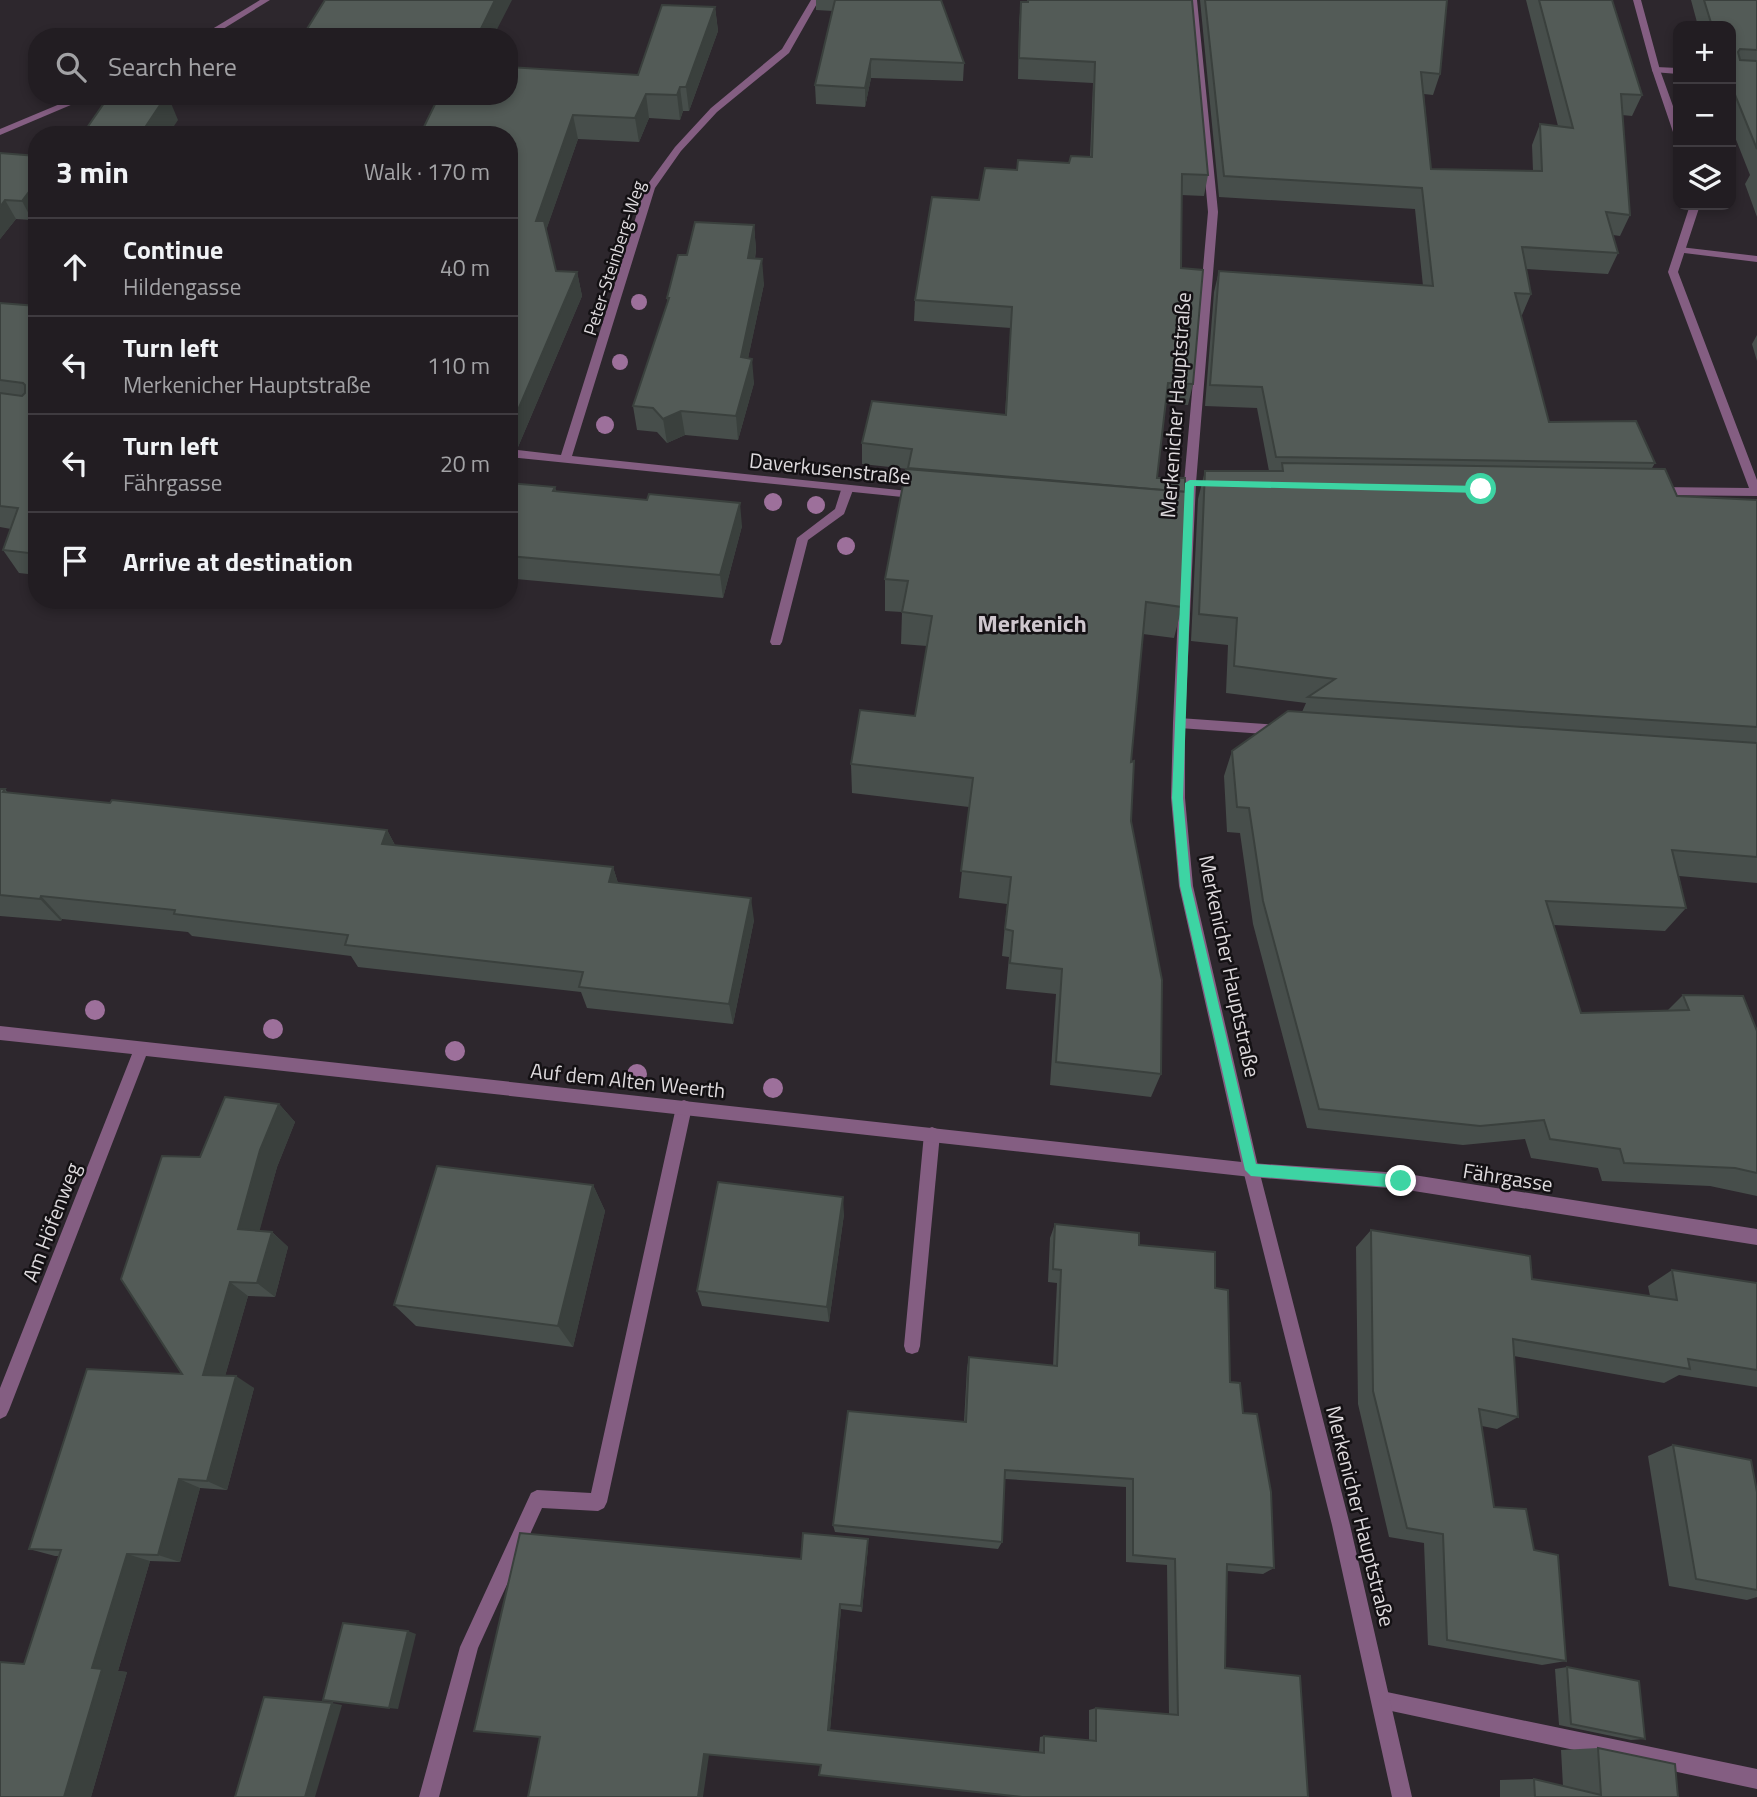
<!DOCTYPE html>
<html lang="en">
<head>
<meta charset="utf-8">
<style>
	body { margin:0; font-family:"Titillium Web",sans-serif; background:#2a262a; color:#f1f3f6 }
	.controls { position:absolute; right:21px; top:21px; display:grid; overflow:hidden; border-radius:14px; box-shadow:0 4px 10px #0003 }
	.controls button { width:63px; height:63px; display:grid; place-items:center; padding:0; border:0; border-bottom:2px solid #3f3b40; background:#221d22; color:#f1f3f6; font:35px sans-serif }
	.stop { position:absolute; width:21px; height:21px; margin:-16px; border:5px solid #3dd4a3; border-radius:50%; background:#fff }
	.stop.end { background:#3dd4a3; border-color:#fff; box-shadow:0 2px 7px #0008 }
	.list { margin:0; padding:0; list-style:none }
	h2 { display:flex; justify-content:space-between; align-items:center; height:91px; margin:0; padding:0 28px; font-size:30px }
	h2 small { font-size:23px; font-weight:400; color:#a2a2a5 }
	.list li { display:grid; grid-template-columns:46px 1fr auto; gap:21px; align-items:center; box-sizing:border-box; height:98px; padding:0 28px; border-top:2px solid #3f3b40 }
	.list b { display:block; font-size:26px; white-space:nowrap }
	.list p { margin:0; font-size:23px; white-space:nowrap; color:#a2a2a5 }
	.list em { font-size:23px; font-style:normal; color:#a2a2a5 }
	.icon { flex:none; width:38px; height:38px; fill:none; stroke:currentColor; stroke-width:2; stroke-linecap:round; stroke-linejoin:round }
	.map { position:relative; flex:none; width:1757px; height:1797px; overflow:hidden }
	.search { position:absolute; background:#221d22; box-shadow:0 4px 10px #0003; left:28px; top:28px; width:490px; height:77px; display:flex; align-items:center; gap:18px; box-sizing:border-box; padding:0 24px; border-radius:28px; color:#a2a2a5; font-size:26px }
	.panel { position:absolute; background:#221d22; box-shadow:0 4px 10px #0003; left:28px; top:126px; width:490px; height:483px; border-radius:28px }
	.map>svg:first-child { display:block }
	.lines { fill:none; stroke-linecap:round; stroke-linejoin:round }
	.service { fill:#845e82; fill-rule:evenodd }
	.minor { fill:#845e82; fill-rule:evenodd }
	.tertiary { fill:#845e82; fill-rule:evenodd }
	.tree { fill:#9d709b }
	.wall { fill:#474e4b }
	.shaded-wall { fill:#3a403d }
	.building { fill:#535b57; stroke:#3a403d; stroke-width:2 }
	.route { fill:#3dd4a3 }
	.labels { text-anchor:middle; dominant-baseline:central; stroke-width:5; stroke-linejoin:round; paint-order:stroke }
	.far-street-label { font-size:18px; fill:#dedadd; stroke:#141114 }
	.street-label { font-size:21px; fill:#dedadd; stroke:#141114 }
	.quarter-label { font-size:24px; font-weight:bold; fill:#cec6cd; stroke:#141114 }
</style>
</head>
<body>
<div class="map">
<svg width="1757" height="1797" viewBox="0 0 1757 1797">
	<rect width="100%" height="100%" fill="#2d272d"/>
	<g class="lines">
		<g class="service">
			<polygon points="1656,67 1678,68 1678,74 1653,72 1652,70"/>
			<polygon points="1680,247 1757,256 1757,262 1676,252 1676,248"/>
			<polygon points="847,486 853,490 844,514 808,540 782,642 780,645 772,645 770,642 797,538 835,509 841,490"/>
			<polygon points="684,1100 689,1102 692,1107 607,1502 604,1508 598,1511 542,1508 478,1648 439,1797 419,1797 460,1647 531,1493 537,1490 591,1493 676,1107 679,1102"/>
			<polygon points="932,1127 937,1129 940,1134 920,1346 918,1352 912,1354 906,1352 904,1346 924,1134 927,1129"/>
			<polygon points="1382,1691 1757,1769 1757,1789 1382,1709 1375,1707 1373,1700 1375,1693"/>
		</g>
		<g class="minor">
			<polygon points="260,0 270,0 210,37 199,37"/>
			<polygon points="811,0 819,0 789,53 717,112 681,151 655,188 572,456 918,492 922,493 922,499 509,457 509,449 561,455 645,188 675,147 711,108 782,49"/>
			<polygon points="1633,0 1641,0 1660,70 1678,120 1678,135 1673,132 1652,70"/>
			<polygon points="79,96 92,96 0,135 0,129"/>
			<polygon points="1690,205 1700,205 1678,272 1757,480 1757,496 1657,495 1651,491 1657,487 1749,488 1668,272"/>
			<polygon points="1179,718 1281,725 1287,730 1281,735 1179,728 1173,723"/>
			<polygon points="0,1026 1251,1163 1401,1173 1757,1229 1757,1245 1401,1189 1251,1177 146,1056 9,1410 6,1416 0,1419 0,1388 132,1054 0,1040"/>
		</g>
		<polygon class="tertiary" points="1189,0 1197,0 1218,212 1196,483 1185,723 1185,798 1193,886 1259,1170 1350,1525 1412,1797 1392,1797 1332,1525 1243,1170 1179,886 1171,798 1173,723 1184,483 1208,212"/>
	</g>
	<g class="tree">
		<circle cx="639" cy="302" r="8"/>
		<circle cx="620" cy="362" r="8"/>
		<circle cx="605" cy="425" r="9"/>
		<circle cx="773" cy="502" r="9"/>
		<circle cx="816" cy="505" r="9"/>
		<circle cx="846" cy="546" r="9"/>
		<circle cx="95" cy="1010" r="10"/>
		<circle cx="273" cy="1029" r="10"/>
		<circle cx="455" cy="1051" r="10"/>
		<circle cx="637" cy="1074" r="10"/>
		<circle cx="773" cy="1088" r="10"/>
	</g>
	<g class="wall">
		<polygon points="816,0 941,0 964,63 963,81 871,78 865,107 816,104 815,85 833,11 816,10"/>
		<polygon points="1027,0 1192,0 1208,175 1204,196 1181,195 1181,268 1193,384 1188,405 1166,404 1157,478 1182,607 1174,638 1143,634 1131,762 1131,821 1161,1074 1151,1097 1050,1085 1056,994 1006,989 1009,957 1002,956 1007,904 959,898 969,807 852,793 851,764 915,716 927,646 901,644 902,612 885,611 885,579 908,469 862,464 862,443 1005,414 1011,328 914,321 915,300 979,200 1017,170 1069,163 1090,157 1093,83 1018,79 1019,23 1021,2 1027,2"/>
		<polygon points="1200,0 1447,0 1440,74 1433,95 1424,94 1431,169 1533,171 1532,145 1540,124 1558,126 1526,0 1612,0 1642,95 1632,116 1622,115 1630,215 1620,236 1613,235 1618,253 1608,274 1526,269 1531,294 1522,315 1521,315 1549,422 1655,463 1652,468 1677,496 1757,500 1757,883 1679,876 1686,908 1665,931 1554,925 1581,1013 1667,1011 1683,995 1757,1031 1757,1196 1710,1186 1602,1181 1598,1168 1531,1158 1525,1139 1463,1145 1307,1128 1253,924 1240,833 1227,832 1224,776 1232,751 1302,712 1306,703 1226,693 1228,645 1191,641 1198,499 1205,471 1269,471 1257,408 1205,406 1214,292 1219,271 1423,286 1415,209 1219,197"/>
		<polygon points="1691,0 1757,0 1757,217 1745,184 1750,175 1731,127 1731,26 1698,26"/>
		<polygon points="715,7 718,31 689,111 683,111 680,120 649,118 639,142 578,139 546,230 556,271 577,272 582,296 518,447 509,446 513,460 509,469 509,135 638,75"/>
		<polygon points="0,153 37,156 37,214 32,220 16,219 0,239"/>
		<polygon points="754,225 756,250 755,259 764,284 748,358 754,383 738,440 685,435 667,443 657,432 637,430 633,406 668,303 667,298 687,255"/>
		<polygon points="0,303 37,306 37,575 19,573 3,550 11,529 0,527"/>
		<polygon points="1757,335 1757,361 1752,344"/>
		<polygon points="509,483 555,487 556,491 742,526 723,598 516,579 515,573 509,573"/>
		<polygon points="111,600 183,600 181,607 115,607"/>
		<polygon points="0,789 5,789 8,793 387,830 395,845 613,867 618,883 754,920 733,1024 587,1008 581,992 358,967 351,956 192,936 188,932 62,919 61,921 0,916"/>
		<polygon points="279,1104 295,1122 277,1167 259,1231 272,1232 288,1247 275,1297 248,1296 225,1376 254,1388 227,1490 200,1488 180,1562 150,1561 118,1671 127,1672 91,1797 0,1797 24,1664 59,1556 55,1556 29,1549 182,1374 200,1157"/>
		<polygon points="593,1185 605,1211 573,1347 416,1326 394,1305"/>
		<polygon points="844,1214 829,1322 702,1306 697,1291"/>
		<polygon points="1055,1224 1139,1245 1215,1288 1230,1382 1243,1413 1274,1568 1263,1574 1227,1571 1225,1668 1308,1797 821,1765 474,1731 801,1559 868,1546 862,1612 841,1609 830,1730 1039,1752 1040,1737 1044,1736 1089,1740 1089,1710 1096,1708 1169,1715 1167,1565 1126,1562 1126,1487 1005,1479 1002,1542 998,1549 835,1532 833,1525 964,1422 967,1368 969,1357 1053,1366 1057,1283 1048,1282 1050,1238"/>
		<polygon points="1371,1230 1532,1279 1650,1296 1648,1286 1672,1270 1757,1283 1757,1387 1679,1375 1664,1383 1514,1356 1518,1417 1497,1429 1482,1426 1494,1507 1534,1550 1566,1661 1542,1665 1428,1645 1424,1543 1389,1537 1358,1404 1356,1247"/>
		<polygon points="1673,1445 1757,1492 1757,1597 1747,1600 1669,1586 1648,1456"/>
		<polygon points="1567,1667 1645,1739 1631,1740 1559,1725 1555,1669"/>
		<polygon points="1598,1748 1678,1797 1500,1797 1500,1780 1534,1779 1563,1786 1561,1750"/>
	</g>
	<g class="shaded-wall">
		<polygon points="495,0 512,0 493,37 477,37"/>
		<polygon points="715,7 718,31 689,111 686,87"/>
		<polygon points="871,59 871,78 865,107 865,88"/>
		<polygon points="680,87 683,111 680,120 677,95"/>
		<polygon points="646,94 649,118 639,142 635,118"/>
		<polygon points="166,96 168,96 178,120 168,135 140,135"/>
		<polygon points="573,115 578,139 541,245 536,221"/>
		<polygon points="37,181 37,214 32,220 22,201"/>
		<polygon points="5,200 16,219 0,239 0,207"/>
		<polygon points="754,225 756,250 750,283 748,258"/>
		<polygon points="762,259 764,284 743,382 741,357"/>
		<polygon points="577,272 582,296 518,447 512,424"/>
		<polygon points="752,359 754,383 738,440 736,416"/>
		<polygon points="681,411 685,435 667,443 663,419"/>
		<polygon points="509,446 513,460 509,469"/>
		<polygon points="740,503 742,526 723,598 720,575"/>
		<polygon points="177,600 183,600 181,607"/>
		<polygon points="387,830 399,853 382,844"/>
		<polygon points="613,867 620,890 609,882"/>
		<polygon points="41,896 62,919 61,921 40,899"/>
		<polygon points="751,898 754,920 733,1024 729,1004"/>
		<polygon points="279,1104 295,1122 277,1167 256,1244 238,1229 260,1150"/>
		<polygon points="593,1185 605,1211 573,1347 558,1326"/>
		<polygon points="843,1197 844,1214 829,1322 827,1307"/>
		<polygon points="272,1232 288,1247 275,1297 257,1283"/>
		<polygon points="230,1282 248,1296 222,1387 203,1375"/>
		<polygon points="236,1376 254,1388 227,1490 207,1481"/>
		<polygon points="179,1479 200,1488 180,1562 158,1555"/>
		<polygon points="868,1539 868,1546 862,1612 861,1606"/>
		<polygon points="127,1554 150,1561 118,1671 127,1672 91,1797 64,1797 92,1668"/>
		<polygon points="840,1604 841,1609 830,1731 828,1730"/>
		<polygon points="408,1631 416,1634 398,1709 389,1708"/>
		<polygon points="332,1703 342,1705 315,1797 305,1797"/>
		<polygon points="704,1754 709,1755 703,1797 698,1797"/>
	</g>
	<g class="building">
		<polygon points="325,0 495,0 477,37 302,37"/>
		<polygon points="835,0 941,0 964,63 871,59 865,88 815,85"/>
		<polygon points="1028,0 1192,0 1208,175 1182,174 1181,268 1203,270 1193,384 1168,383 1157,478 1185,478 1185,492 908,468 912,449 862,443 872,401 1006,415 1012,307 915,300 932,197 979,200 985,168 1017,170 1018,160 1069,163 1071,156 1092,157 1095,62 1019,58 1021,2 1028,2"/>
		<polygon points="1205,0 1447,0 1440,74 1421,72 1431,169 1542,171 1540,124 1573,128 1539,0 1612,0 1642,95 1621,94 1630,215 1606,212 1618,253 1522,247 1531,294 1515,293 1549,422 1636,421 1655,463 1276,457 1262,387 1210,385 1219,271 1433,286 1422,188 1224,176"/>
		<polygon points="1704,0 1757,0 1757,50 1740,49 1738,52 1740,60 1757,61 1757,149 1731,85 1731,26 1712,26"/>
		<polygon points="662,5 715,7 686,87 680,87 677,95 646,94 635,118 573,115 536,221 544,221 556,271 577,272 512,424 509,423 509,135 420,135 439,96 509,96 509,67 638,75"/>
		<polygon points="109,96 166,96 140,135 82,135"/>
		<polygon points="0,153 37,156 37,181 22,201 5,200 0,207"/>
		<polygon points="695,222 754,225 748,258 762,259 741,357 752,359 736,416 681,411 663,419 653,408 633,406 669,298 667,298 678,255 687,255"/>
		<polygon points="0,303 37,306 37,554 3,550 18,508 0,506 0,393 22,396 25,393 25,385 23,383 0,380"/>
		<polygon points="1282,463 1665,469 1677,496 1757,500 1757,727 1308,697 1335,679 1234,666 1237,618 1199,614 1205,471 1283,471"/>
		<polygon points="906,469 1187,492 1182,607 1146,602 1131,762 1134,761 1131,821 1162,980 1161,1074 1056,1062 1062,969 1010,963 1013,931 1005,929 1011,877 961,871 973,778 851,764 860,710 915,716 932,616 902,612 908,581 885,579"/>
		<polygon points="509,483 555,487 553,491 647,500 649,494 740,503 720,575 509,556 511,551 509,551"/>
		<polygon points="1288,711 1757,743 1757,857 1672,850 1686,908 1546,901 1581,1013 1689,1010 1683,995 1743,996 1757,1031 1757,1173 1735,1168 1624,1163 1620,1149 1550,1139 1544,1120 1480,1126 1319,1109 1263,901 1249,808 1237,807 1232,751"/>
		<polygon points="0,789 5,789 3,792 110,803 112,800 387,830 382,844 613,867 609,882 751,898 729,1004 579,987 583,972 345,945 348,935 174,914 175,910 41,896 40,899 0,895"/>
		<polygon points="225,1097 279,1104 260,1150 238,1229 272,1232 257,1283 230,1282 203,1375 236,1376 207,1481 179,1479 158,1555 127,1554 92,1668 102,1669 64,1797 0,1797 0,1662 24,1664 61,1550 29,1549 87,1369 182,1374 121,1279 162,1156 200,1157"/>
		<polygon points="437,1166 593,1185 558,1326 394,1305"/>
		<polygon points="718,1182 843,1197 827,1307 697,1291"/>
		<polygon points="1055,1224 1139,1233 1139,1245 1215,1252 1215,1288 1228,1290 1230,1382 1240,1383 1243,1413 1257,1414 1271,1492 1274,1568 1227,1564 1225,1668 1300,1676 1308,1797 1022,1797 819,1775 821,1765 704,1754 698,1797 528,1797 540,1737 474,1731 520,1533 801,1559 803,1533 868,1539 861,1606 840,1604 828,1730 1044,1753 1044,1736 1096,1741 1096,1708 1178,1715 1175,1559 1133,1555 1133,1479 1005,1470 1002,1542 833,1525 848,1411 966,1422 969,1357 1057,1366 1061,1270 1053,1269"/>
		<polygon points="1371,1230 1530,1256 1532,1279 1677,1300 1672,1270 1757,1283 1757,1370 1688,1359 1690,1369 1513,1339 1518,1417 1479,1409 1494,1507 1526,1509 1534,1550 1558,1555 1566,1661 1447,1640 1443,1534 1407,1528 1373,1391"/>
		<polygon points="1673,1445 1751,1460 1757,1492 1757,1590 1696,1579"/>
		<polygon points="343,1623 408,1631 389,1708 323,1700"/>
		<polygon points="1567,1667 1639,1681 1645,1739 1571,1724"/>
		<polygon points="264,1697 332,1703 305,1797 235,1797"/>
		<polygon points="1598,1748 1675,1764 1678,1797 1535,1797 1534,1779 1601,1795"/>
	</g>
	<polygon class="route" points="1190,480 1481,486 1486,489 1481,493 1194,486 1183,798 1191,886 1256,1164 1401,1175 1407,1181 1401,1188 1251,1176 1245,1170 1180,886 1172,798 1185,483"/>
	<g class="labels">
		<g class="far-street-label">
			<text transform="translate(614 258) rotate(-72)">Peter-Steinberg-Weg</text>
		</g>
		<g class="street-label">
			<text transform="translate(1175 405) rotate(-86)">Merkenicher Hauptstraße</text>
			<text transform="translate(830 468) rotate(6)">Daverkusenstraße</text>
			<text transform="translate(1230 966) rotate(78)">Merkenicher Hauptstraße</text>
			<text transform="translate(628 1080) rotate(6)">Auf dem Alten Weerth</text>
			<text transform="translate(1508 1177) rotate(9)">Fährgasse</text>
			<text transform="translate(51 1222) rotate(-69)">Am Höfenweg</text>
			<text transform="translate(1361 1516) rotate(76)">Merkenicher Hauptstraße</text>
		</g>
		<g class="quarter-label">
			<text x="1032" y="623">Merkenich</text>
		</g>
	</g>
</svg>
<div class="controls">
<button>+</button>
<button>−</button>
<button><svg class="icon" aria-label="layers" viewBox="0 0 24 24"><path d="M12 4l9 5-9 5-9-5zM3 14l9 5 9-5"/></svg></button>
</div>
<div class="stop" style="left:1481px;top:489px"></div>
<div class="stop end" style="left:1401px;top:1181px"></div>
<div class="search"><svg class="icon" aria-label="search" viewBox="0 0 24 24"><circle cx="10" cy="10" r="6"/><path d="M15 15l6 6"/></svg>Search here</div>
<section class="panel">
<h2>3 min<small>Walk · 170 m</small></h2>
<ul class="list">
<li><svg class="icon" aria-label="ahead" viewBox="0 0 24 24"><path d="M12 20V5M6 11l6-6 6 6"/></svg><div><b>Continue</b><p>Hildengasse</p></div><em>40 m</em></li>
<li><svg class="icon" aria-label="left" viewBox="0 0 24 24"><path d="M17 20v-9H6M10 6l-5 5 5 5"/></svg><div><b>Turn left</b><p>Merkenicher Hauptstraße</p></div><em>110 m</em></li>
<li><svg class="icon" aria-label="left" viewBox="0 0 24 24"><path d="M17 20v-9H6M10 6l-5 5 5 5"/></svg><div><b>Turn left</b><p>Fährgasse</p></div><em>20 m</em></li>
<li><svg class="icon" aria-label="arrive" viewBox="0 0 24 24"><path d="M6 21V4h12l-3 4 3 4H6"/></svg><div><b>Arrive at destination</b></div></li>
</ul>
</section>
</div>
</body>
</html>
